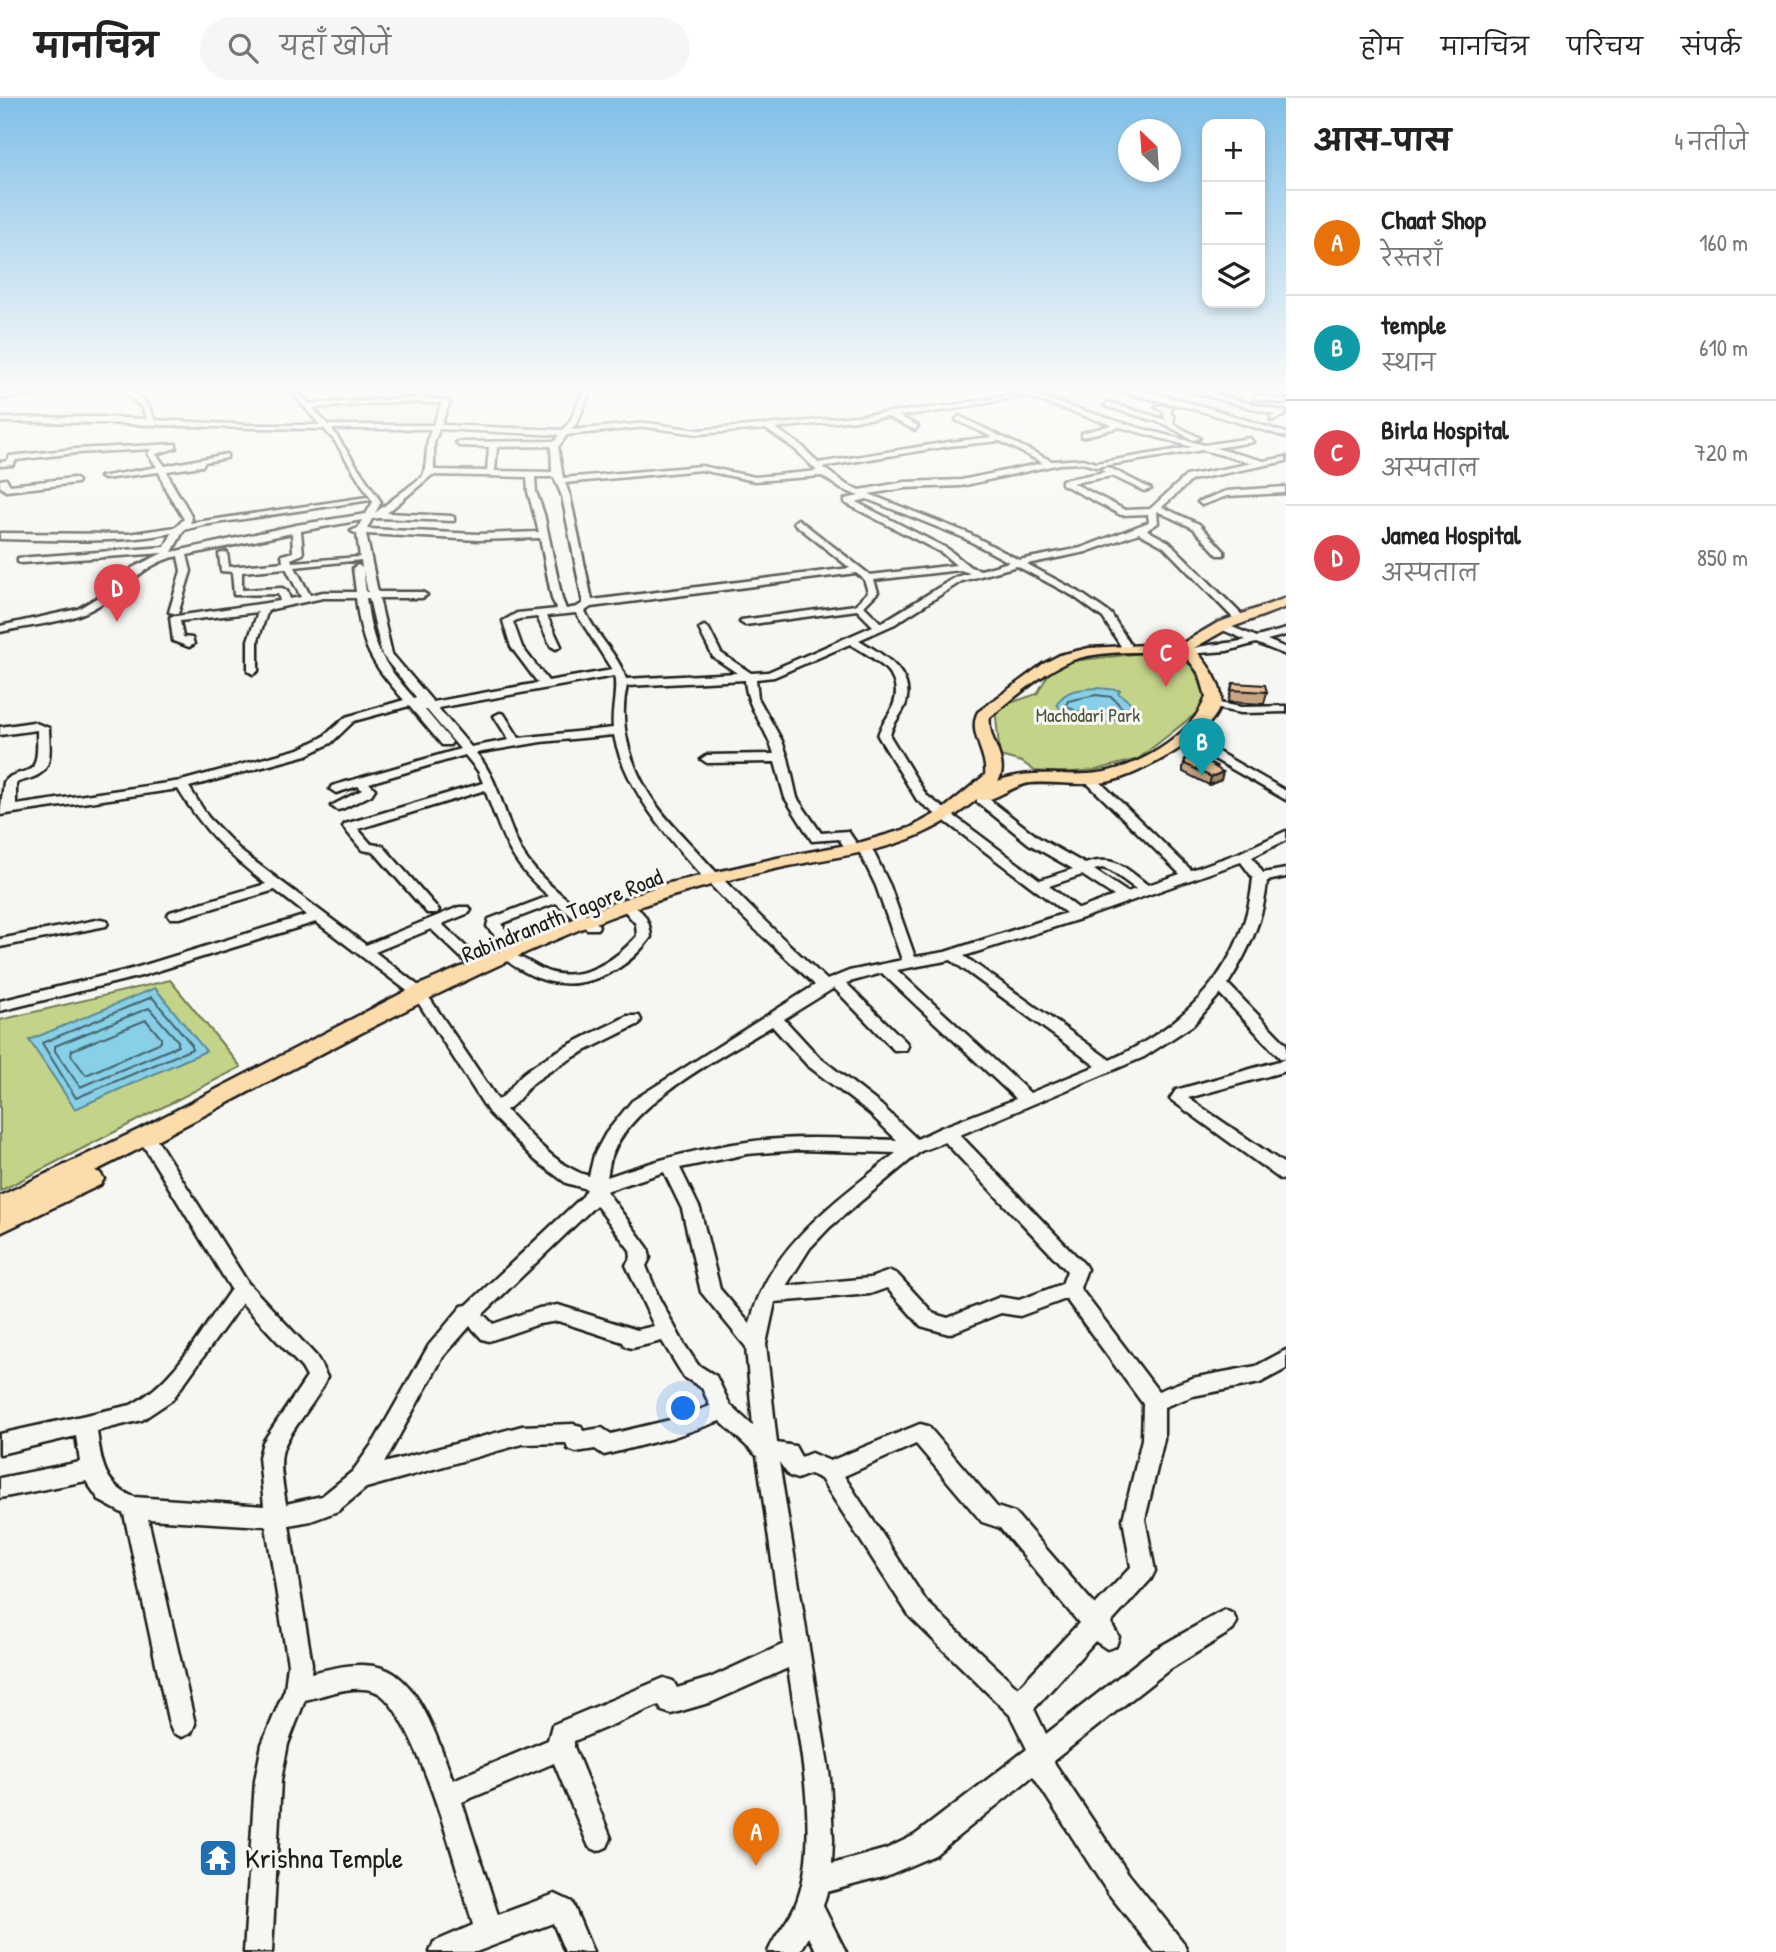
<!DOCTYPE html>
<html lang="hi">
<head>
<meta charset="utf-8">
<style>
	body { margin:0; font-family:"Patrick Hand","Playpen Sans Deva",sans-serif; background:#f6f6f6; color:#222 }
	.controls { position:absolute; right:21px; top:21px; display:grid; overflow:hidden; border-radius:14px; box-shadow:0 4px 10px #0003 }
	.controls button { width:63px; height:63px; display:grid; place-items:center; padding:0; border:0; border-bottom:2px solid #e0e0e0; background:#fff; color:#222; font:35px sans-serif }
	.compass { position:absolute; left:1118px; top:21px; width:63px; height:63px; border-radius:50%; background:#fff; box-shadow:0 4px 10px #0003; rotate:335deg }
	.you { position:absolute; left:684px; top:1311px; width:24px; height:24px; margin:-18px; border:5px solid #fff; border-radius:50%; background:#1a73e8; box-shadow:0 0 0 10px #1a73e833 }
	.badge { display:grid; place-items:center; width:46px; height:46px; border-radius:50%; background:#1f6fb2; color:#fff; font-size:23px; font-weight:700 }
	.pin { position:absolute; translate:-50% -58px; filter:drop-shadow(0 2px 4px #0008) }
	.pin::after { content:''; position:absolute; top:37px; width:24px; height:21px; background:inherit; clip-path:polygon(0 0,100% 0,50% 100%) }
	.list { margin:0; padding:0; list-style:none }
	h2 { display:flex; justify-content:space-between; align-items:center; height:91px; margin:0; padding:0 28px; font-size:30px }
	h2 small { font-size:23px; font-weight:400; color:#767676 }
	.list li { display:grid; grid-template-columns:46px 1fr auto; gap:21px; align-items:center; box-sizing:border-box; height:105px; padding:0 28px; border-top:2px solid #e0e0e0 }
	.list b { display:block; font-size:26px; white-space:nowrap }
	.list p { margin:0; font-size:23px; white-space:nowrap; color:#767676 }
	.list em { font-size:23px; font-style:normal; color:#767676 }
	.icon { flex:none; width:38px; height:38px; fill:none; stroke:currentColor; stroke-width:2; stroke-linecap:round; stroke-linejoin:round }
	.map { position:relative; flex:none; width:1286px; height:1854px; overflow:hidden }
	header { display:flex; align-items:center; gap:42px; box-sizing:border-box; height:98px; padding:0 35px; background:#fff; border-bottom:2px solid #e0e0e0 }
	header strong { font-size:33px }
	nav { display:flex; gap:38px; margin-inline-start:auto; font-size:24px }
	.search { width:490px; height:63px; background:#f6f6f6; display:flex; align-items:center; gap:18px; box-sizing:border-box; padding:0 24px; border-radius:38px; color:#767676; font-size:26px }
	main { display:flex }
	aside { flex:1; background:#fff }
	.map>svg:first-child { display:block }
	.built { fill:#f2e6d7 }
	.green { fill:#c3d488; stroke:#707852; stroke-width:2 }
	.water { fill:#87d0e7; stroke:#5c8896; stroke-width:2 }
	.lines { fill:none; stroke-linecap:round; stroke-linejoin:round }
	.shore { stroke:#47646d; stroke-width:2 }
	.minor-casing { stroke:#1c1c1c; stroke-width:5 }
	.major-casing { stroke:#1c1c1c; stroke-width:5 }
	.minor { fill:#f6f6f2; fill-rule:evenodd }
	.major { fill:#fddcac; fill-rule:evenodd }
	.wall { fill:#c8a583; stroke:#1c1c1c; stroke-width:2 }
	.shaded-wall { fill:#a2866a; stroke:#1c1c1c; stroke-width:2 }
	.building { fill:#e8c098; stroke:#1c1c1c; stroke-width:2 }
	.labels { text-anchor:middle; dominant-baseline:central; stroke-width:6; stroke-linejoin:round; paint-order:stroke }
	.far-park-label { font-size:19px; fill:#4e533c; stroke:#f6f6f2 }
	.street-label { font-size:23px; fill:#1c1c1c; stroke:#f6f6f2 }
	.near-poi-label { font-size:28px; fill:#1c1c1c; stroke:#f6f6f2; text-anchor:start }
</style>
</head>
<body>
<header>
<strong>मानचित्र</strong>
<div class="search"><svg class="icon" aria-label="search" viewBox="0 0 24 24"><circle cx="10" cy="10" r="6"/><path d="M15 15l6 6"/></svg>यहाँ खोजें</div>
<nav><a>होम</a><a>मानचित्र</a><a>परिचय</a><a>संपर्क</a></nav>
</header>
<main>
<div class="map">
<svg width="1286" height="1854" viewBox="0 0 1286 1854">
	<rect width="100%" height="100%" fill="#f6f6f2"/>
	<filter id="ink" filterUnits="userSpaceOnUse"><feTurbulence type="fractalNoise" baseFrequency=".0143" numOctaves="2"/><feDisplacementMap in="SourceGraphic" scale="14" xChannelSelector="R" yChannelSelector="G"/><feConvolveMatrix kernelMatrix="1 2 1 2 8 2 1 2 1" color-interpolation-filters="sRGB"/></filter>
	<g filter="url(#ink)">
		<polygon class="built" points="441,304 424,326 387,328 333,326 324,311 359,306"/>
		<g class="green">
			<polygon points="1144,555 1164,562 1171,557 1193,568 1206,599 1203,610 1138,661 1096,672 1062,675 1035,673 1022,664 1000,658 995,610 1037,596 1050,573 1072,563"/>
			<polygon points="170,882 241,969 0,1093 0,922"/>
		</g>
		<g class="water">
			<path d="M1097,590L1120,592L1118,595L1131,605L1129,618C1104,627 1072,632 1057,606C1066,591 1080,591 1097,590Z"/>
			<polygon points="155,890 206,953 75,1011 29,942"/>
		</g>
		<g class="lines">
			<g class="shore">
				<path d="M1096,597L1112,599L1124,612C1104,621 1084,621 1066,607L1068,603Z"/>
				<polygon points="152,899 192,947 192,951 76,1000 42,945"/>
				<polygon points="149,910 178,943 178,948 80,989 55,953 55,948"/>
				<polygon points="146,922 161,940 161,944 86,977 71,957 72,952"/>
			</g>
			<g class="minor-casing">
				<g id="minor">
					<polygon points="73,289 99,289 0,301 0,297"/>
					<path d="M119,289H126L148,307L155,322L250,327H320L287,289H294L309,306L415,300V289H430L422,292V300L450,303L441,327L563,332L570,323L585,289H592L578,323L571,332L647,325L697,332L790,325L948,308L1017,296L999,289L1023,293L1031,289H1040L1030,296L1139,330L1204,347L1250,340L1253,344L1215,350L1264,363L1286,359V363L1192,382L1162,409L1199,426L1224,453V457H1218L1193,430L1157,413L1158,425L1147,432L1169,444L1244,519V523H1236L1163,448L1139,435L1086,454L1027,466L1079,494L1111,516L1133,551L1132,553H1124L1103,520L1073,498L1017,468L962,483L895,526L859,542C882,556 917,575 905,608C900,619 892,626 890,638L926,697L1040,782L1073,771L1029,746L977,704V698H985L1039,740L1085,766C1115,756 1125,770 1148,787L1180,776L1086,684V678H1094L1191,772L1239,755L1286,733V742L1252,759L1263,775L1286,771V779L1267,783C1264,821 1248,854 1228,886L1286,946V961L1280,960L1220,896L1193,927L1144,959L960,1037L1084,1166L1087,1171L1080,1190L1158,1293L1192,1280L1256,1268L1286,1252V1271L1260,1285L1193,1298L1164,1309V1341L1145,1421L1155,1473L1151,1481L1111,1525L1119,1539L1116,1548L1107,1551L1095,1543L1034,1611L1046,1636L1152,1553L1217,1516L1225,1512L1233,1516L1237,1524L1233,1532L1170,1571L1053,1663L1128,1775L1183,1844L1187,1854H1155L1108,1795L1033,1678L935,1757L886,1778L827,1794L823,1808L846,1854H817L809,1839L800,1854H768C775,1836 790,1822 797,1803C821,1739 798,1637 788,1570L712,1604L671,1616L662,1613L659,1607L574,1643V1649L611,1740L607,1749L598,1753L589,1749L554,1665L462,1704L498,1817L555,1796L572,1804L593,1854H565L553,1825L476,1854H430L434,1844L473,1827C461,1785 414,1605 374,1593C353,1586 326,1597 305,1602L288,1646L281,1682L272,1854H244L255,1682L262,1646L285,1591L288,1566L266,1428L148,1421L195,1626L191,1635L182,1639L173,1635L169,1626L124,1416L100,1403L86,1383L0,1400V1380L80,1364L76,1338L0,1356V1336L131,1307C176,1283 202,1231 231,1191L140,1042L137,1038L140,1034H152L248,1185L316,1258L327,1279C318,1304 285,1336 282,1356C279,1371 284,1391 286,1406L322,1398L353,1373L375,1342L429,1247L462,1208L467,1207L583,1098L587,1091L566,1085L535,1062L489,1015L414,898L316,824L141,878L0,913V903L132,871L307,817L275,792L180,820H170L168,817L170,814L266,786C229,758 203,732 178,691L0,717L4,684L11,678L32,671C39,659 37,645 37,632L0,637V629L33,624L49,630C49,645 54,669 38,677C31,681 23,682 16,685V707L181,683L299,651L323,639L346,619L404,602C371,564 362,551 356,500H323L268,512L258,542V573L253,576L248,573V542L258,514L180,523L183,539L192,540L194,546L189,549L173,543L170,519L280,503L278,496L234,497L232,474L221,473L219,456L227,454L229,469L283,464L282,457L293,454L292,435L187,457L191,473L178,516L169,514L181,473L178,458C139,466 121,499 86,514C62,525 26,528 0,534V528L78,511L98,499L130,474L132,470L163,455L21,465L18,464V460L165,449L172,435C115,446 58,442 0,441V435L128,436L176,429L184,421L166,392L159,374L104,381L100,379L157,369L148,356L151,351L76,355L16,362L13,367L0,368V364L7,363L10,358L76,351L176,346V350L156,356L165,368L227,356V360L205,364L202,368L167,373C173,392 186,404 192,421L190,425L367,399L371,402L203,427L184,432L172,454L296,427L366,416L373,404L334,342L324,331C216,331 108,323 0,324V320L95,319L147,321L142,310ZM1024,298L1112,327L1082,335V339L1120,329L1192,349L1096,365L1083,361L1052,363L959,318L956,322L992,339L949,344L818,365L802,348L775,330L888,319L915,332L918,328L898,318L948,312ZM397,304L442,305L433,327H328L313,310ZM647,329L697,336L766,331L796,352L817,373L755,379L701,368L563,380L558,349L567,337ZM332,331H431C425,347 428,362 423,378L375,415L381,404ZM439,331L559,337L555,343L456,344L459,348L489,349L487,373L434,372V345ZM1000,343L1043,365L961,382L905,384L860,392L847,387L822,369L949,348ZM551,348L552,374L495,373L497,349ZM1203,352L1253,365L1186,378L1150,411L1125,412L1073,385L1112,378L1144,393L1151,391L1108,369L1101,371L1105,374L1062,382V386L1121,417L1148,416L1149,424L1081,450L1019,462L968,435L869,396L905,390L961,388L1060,366L1083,365L1096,369ZM701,372L755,383L822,378L841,391L859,398L845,401V405L942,455L956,467L870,477L798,421L794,424L795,426L850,470L592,502L570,398L565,385ZM432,377L527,379L528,394L539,434L478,436L367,431L372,421L379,420L454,423V419L451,418L387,415ZM535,379H554L562,398L583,505L577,509L566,511L562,501L544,416L536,394ZM867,401L962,439L1009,464L981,472L970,469L948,451L856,404ZM362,422L358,430L351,433L357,436L360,459L292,464L291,461L303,456L301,433ZM366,436L478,442L540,440L552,501L557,511L517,515L503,523L511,549L538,585L433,604L392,556L379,500H422L427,497L422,494H378ZM361,462L362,470L358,467L353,470L356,494H323L310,497L295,469ZM286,470L301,499L290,501L287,493L282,490L242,492V474ZM363,472L368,494H366ZM960,472L970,475L956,479L881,525L864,508L878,494L874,482ZM856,475L864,481L868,494L855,507L741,522L740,524L745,527L857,512L873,528L768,574L751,575L721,555L709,531L704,528L699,531L713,559L737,575L626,581C618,556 596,538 585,513L591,509ZM366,500H369L382,557L416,599L414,600C381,562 373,551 366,500ZM576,515L612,572L548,583L522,549L513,524L519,521L537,519L551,548L556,551L561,548L547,518ZM850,546C873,560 906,576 893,608C889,619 881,626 878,638L917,702L1066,815L945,854L915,859L890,788L873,753L871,750H861L859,753L876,788L902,862L849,873L827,882C781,839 735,796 693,749C680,735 666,721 655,705C632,672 617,627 627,588L745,582C747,612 766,628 774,656L707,657L701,661L707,665L775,664L785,700L812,743L839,741L848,754H858L860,751L848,733L821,735L797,700L788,660L782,643L758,600L756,581L774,579ZM614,578C618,590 611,614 613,630L519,640L504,616L500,615L494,618L509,642L471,649L438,610ZM409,608L442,647H450L452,644L425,612H427L460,651L332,688L330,691L336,695L358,688L362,692L331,708L337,712L342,711L371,697L375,691L369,685L465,657L478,673L483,685L345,726L343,729L362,752L374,754L427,815H437L439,812L383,748L371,746L358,731L485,692C503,739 509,765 549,798L489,821L487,828L489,831L512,856L517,858L524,853L501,826L556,805L587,831H597L599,828L597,825C572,804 539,783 522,754C504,722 501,684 476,655L541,644L614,637C631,725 751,826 815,887L632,1003L606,1035L594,1057L589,1078C556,1069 530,1036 506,1012C520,1004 525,990 537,982C569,959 605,943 639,926L641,922L639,918H627C593,936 555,951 525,974C514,982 510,995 498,1002L424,892L375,854L431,831L474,872H484L486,869L484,866L442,826L469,815L471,812L469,809H459L366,847L243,755L208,719L189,689L307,657L331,645L354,623ZM1241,764L1253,780C1245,868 1188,926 1110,962L964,858L1083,820ZM1102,770L1111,773L1136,791L1127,794L1094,772ZM1082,777L1114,798L1079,811L1049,788ZM951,862L1096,968L1030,995L897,872ZM882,875L1016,1001L940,1030L917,1041L881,1007L819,959L784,921L834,890L894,952H906L908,948L906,944L846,885ZM772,928L807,967L869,1015L897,1042C847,1041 797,1037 747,1044C700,1050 653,1063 607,1079C609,1072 609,1064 612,1058C630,1004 725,957 772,928ZM945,1044L1067,1173L1062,1186L1019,1202L1000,1199L948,1220L934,1216L897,1176L890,1173L870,1180L786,1188L810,1150L830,1129L921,1053ZM799,1052L896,1055C839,1101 767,1149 750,1226L720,1191L700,1111L680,1070L747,1056ZM664,1074L682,1111L701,1194L746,1249L753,1328L730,1307L716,1278L698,1267L684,1246L659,1200L646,1168L650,1160L648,1150L606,1093ZM596,1107L630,1152L631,1159L626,1167L654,1228L637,1232L558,1207L539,1210L493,1226L483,1216ZM887,1190L921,1228L949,1236L1001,1215L1020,1218L1066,1201L1143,1306L1142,1341L1123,1421L1131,1469L1095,1507L1015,1415L997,1409L928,1328L920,1326L830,1363L811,1355L801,1359L795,1348L777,1345L766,1246L775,1204L870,1196ZM242,1205L302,1270L307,1279L263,1344L259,1359L264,1408L134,1399C103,1387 101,1362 97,1333L142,1322L172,1302ZM558,1223L623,1244L625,1248L632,1250L662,1243L684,1279L702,1290L710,1308L674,1321L611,1336L602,1330L583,1333L581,1328L573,1326L522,1328L384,1365L443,1259L470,1228L482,1241L489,1243L539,1226ZM720,1323L757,1358L784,1546L710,1580L677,1590L673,1583L664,1580L552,1627L548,1642L453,1682C440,1648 420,1581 382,1570C359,1563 333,1570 311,1575L312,1566L289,1427L311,1423L338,1413L366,1390L522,1346L566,1345L568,1351L576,1354L595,1351L604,1357L674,1339ZM916,1346L982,1424L1000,1430L1079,1525L1018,1590L926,1503L844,1378ZM779,1364L789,1378L797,1381L810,1376L821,1381L910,1519L1010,1617L1027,1651L915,1737L886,1751L832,1766L833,1741L830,1680Z"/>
					<path d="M1097,289C1155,289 1230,317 1286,335V339L1191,310Z"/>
					<polygon points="1223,289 1235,289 1213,296 1286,314 1286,317 1271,323 1271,319 1276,317 1186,292 1190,290 1204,294"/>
					<polygon points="1282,289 1286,289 1286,291 1283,290"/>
					<polygon points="1257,297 1286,302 1286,306 1254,301"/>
					<polygon points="1108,304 1166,322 1162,312 1155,309 1159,307 1172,310 1170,315 1174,319 1173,326 1200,340 1193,342 1165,326 1105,308"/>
					<polygon points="74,380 78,383 77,385 6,393 0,388 0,382 6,381 10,387"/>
					<polygon points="1285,389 1285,395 1227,398 1202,407 1198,404 1226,393"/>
					<path d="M1222,525L1257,539L1286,531V537L1267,542L1286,550V557L1256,545L1227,553L1186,556L1185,554C1197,546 1230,546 1246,542L1218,530V526Z"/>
					<polygon points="1213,604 1241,609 1286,608 1286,614 1241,615 1209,609 1209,605"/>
					<polygon points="1185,635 1286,693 1286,702 1181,642 1179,639"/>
					<path d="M630,807C645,812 650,825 651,839C622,879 571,900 525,874C518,870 511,867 507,862L514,857C527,861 537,870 549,874C583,884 615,863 637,838L636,826L623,811Z"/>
					<polygon points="101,821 106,822 108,825 106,828 0,849 0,841"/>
					<polygon points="1286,961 1286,973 1188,1000 1286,1067 1286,1083 1280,1081 1170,1001 1176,992"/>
				</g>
			</g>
			<g class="major-casing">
				<path id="major" d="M1286,500V509L1227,531L1194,550C1205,564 1218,578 1221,597C1226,633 1136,679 1106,684C1081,689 1056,683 1031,685C1013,686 989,708 977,701C912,755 853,754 775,771C718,784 663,799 608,820C430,890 266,989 95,1073L100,1075L104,1081L100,1087L0,1135V1098L138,1032L412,890L590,814L661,787L777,760L862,744L910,730L941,713L985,677C988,655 967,635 978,614L1043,566L1060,557L1089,550L1183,545L1217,525ZM1182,553L1200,577L1206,599C1191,640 1132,674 1089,676C1057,678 1029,671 998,683C1011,664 986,641 990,619C1015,600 1041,575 1070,563C1100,551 1149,555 1182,553Z"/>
			</g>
			<use href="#minor" class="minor"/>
			<use href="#major" class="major"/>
		</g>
		<g class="wall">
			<polygon points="1233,585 1267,594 1264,606 1228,604"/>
			<polygon points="1185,661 1217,670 1221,682 1209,687 1183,674 1183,669"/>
		</g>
		<polygon class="shaded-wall" points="1223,674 1221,682 1209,687 1211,679"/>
		<g class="building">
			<polygon points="1233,585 1265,587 1267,594 1231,592"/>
			<polygon points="1185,661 1205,662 1218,669 1215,669 1223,674 1211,679 1185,666"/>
		</g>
	</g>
	<linearGradient id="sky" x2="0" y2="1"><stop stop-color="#81bfe8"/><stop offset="0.53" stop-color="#fbfbf9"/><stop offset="1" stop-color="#fbfbf9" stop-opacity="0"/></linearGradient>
	<rect width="1286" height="549" fill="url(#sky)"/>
	<defs>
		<g id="temple-square" transform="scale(2.0125)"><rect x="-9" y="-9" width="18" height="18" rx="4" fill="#1f6fb2" stroke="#f6f6f2"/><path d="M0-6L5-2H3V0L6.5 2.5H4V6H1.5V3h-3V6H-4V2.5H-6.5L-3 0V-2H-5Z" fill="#fff"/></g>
	</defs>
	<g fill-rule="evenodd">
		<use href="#temple-square" x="218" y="1760"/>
	</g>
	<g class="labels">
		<g class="far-park-label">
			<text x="1088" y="617">Machodari Park</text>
		</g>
		<g class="street-label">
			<text transform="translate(562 817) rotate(-22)">Rabindranath Tagore Road</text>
		</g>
		<g class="near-poi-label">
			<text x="245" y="1760">Krishna Temple</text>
		</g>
	</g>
</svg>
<div class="controls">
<button>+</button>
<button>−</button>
<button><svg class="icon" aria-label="layers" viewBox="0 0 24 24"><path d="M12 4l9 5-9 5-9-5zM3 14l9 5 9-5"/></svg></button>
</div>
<svg class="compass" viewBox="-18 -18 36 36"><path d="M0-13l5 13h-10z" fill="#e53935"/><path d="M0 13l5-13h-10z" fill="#767676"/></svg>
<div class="you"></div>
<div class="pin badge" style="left:756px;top:1768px;background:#e8710a">A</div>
<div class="pin badge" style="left:1202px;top:678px;background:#0f9aa8">B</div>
<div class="pin badge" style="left:1166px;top:589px;background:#e0444e">C</div>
<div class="pin badge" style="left:117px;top:524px;background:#e0444e">D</div>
</div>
<aside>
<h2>आस-पास<small>4 नतीजे</small></h2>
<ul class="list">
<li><span class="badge" style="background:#e8710a">A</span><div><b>Chaat Shop</b><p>रेस्तराँ</p></div><em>160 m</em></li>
<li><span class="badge" style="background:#0f9aa8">B</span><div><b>temple</b><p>स्थान</p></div><em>610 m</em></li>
<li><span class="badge" style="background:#e0444e">C</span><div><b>Birla Hospital</b><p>अस्पताल</p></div><em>720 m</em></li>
<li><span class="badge" style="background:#e0444e">D</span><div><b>Jamea Hospital</b><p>अस्पताल</p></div><em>850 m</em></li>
</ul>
</aside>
</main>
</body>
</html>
